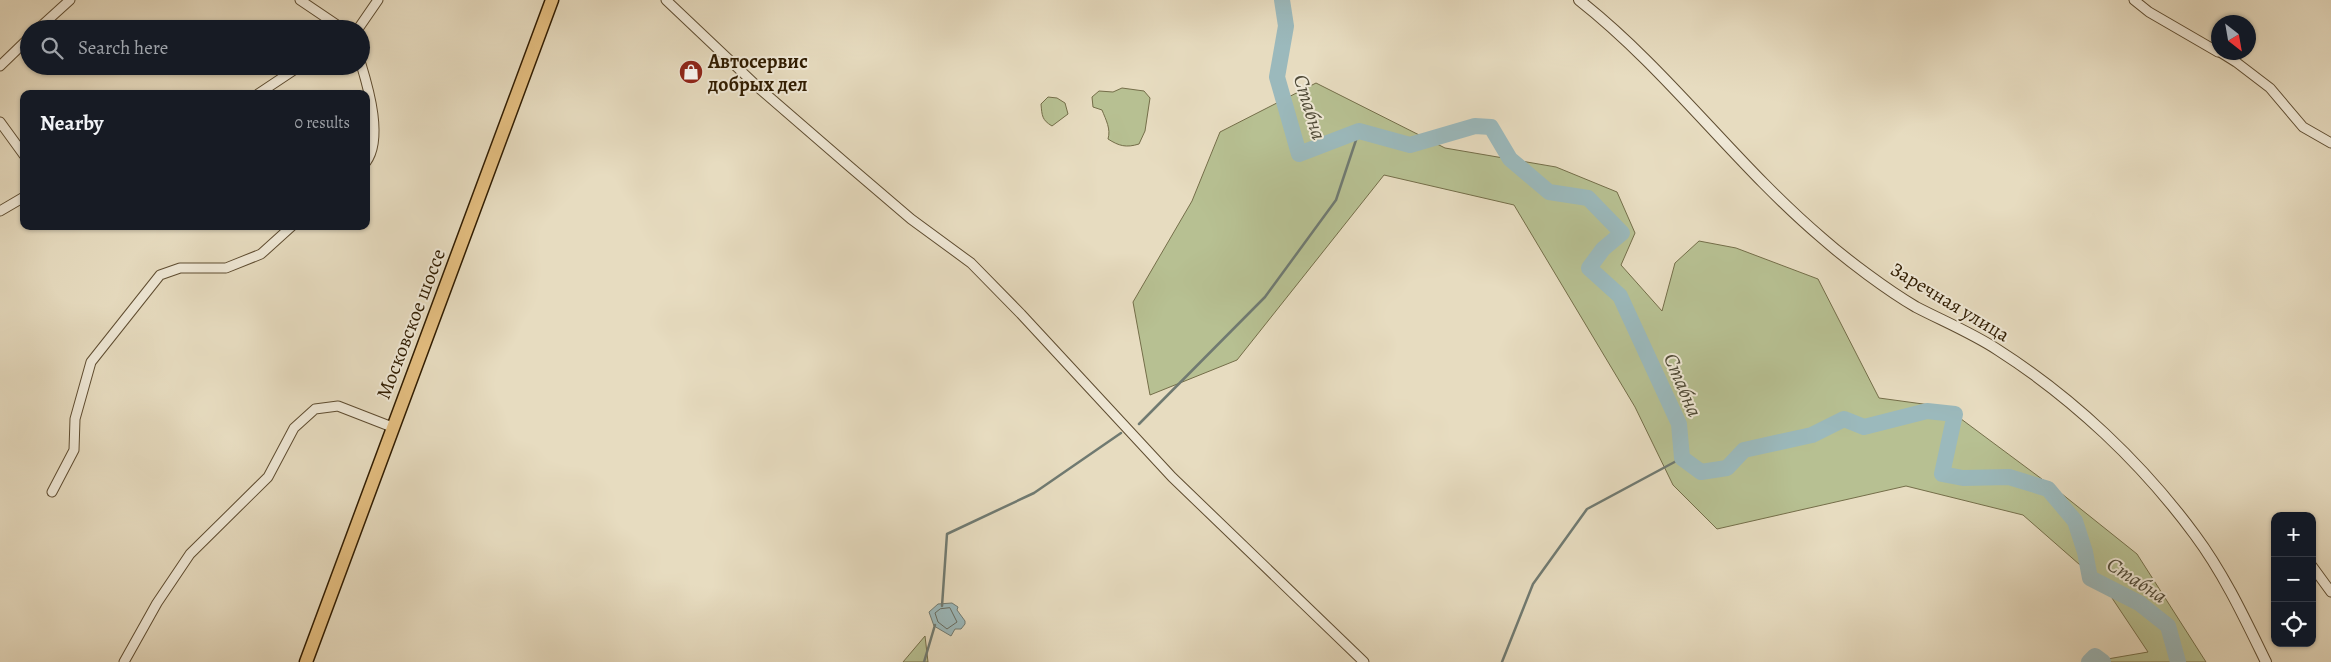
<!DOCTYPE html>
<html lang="en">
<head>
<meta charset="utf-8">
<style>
	body { margin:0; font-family:Alegreya,serif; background:#20242c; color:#f1f3f6 }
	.controls { position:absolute; right:15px; bottom:15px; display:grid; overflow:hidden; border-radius:10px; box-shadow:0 1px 4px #0004 }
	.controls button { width:45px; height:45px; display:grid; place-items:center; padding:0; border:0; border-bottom:1px solid #363941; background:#171b24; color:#f1f3f6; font:25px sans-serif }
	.compass { position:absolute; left:2211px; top:15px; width:45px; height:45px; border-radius:50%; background:#171b24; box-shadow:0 1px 4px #0004; rotate:149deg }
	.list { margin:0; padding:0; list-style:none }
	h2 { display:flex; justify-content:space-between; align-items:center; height:65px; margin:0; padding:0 20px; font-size:21px }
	h2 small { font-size:16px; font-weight:400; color:#9ea1a6 }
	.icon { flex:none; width:28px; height:28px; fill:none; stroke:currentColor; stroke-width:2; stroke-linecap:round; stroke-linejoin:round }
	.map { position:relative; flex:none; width:2331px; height:662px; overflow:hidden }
	.search { position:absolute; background:#171b24; box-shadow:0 1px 4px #0004; left:20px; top:20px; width:350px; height:55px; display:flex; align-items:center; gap:12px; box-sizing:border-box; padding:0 18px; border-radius:28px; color:#9ea1a6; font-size:19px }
	.panel { position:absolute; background:#171b24; box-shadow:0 1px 4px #0004; left:20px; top:90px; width:350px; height:140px; border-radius:10px }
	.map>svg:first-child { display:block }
	.green { fill:#b7c092; stroke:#746e49 }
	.water { fill:#9bb9bc; stroke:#707a71 }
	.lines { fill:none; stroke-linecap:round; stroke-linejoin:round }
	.shore { stroke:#666a5e; stroke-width:1 }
	.stream { stroke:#707a71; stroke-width:2.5 }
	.river { stroke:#9bb9bc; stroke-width:16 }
	.minor-casing { stroke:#5e4c30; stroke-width:11 }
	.tertiary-casing { stroke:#5e4c30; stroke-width:12 }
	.primary-casing { stroke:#301c00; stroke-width:15 }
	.minor { stroke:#efe8d6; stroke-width:9 }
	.tertiary { stroke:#efe8d6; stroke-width:10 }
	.primary { stroke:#e4be80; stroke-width:12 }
	.labels { text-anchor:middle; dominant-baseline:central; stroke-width:4; stroke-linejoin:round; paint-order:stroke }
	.poi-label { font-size:20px; font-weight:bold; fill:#301c00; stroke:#efe8d6; text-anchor:start }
	.street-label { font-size:20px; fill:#301c00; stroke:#efe8d6 }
	.water-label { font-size:21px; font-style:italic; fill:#504b38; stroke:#efe8d6 }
</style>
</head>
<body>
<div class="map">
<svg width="2331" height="662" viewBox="0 0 2331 662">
	<rect width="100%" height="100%" fill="#e7dcc0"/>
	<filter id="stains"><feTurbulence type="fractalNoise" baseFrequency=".004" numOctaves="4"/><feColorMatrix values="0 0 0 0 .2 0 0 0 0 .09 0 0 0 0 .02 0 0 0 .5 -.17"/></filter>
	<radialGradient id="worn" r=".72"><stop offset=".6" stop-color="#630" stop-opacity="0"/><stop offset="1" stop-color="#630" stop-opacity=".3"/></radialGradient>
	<g class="green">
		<polygon points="1316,83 1445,148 1556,167 1617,192 1635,233 1621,265 1662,311 1675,263 1699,241 1736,248 1818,279 1879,398 1945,407 2062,494 2137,554 2206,662 2090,662 2148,652 2104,586 2023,515 1906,486 1717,529 1673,485 1635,407 1514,205 1384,175 1237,360 1150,395 1133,302 1192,201 1220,132"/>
		<path d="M1122,88L1144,91L1150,98L1145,131L1139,144C1126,148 1119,146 1108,139C1111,129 1106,120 1102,110L1093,107L1092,97L1099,91L1113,92Z"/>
		<path d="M1048,97L1057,98L1065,103L1068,114L1052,126C1042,120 1042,116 1041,104Z"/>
		<polygon points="925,636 928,662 903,662"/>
	</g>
	<polygon class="water" points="952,603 958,607 957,610 965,621 965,624 961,629 955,629 951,636 934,626 929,612 938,604"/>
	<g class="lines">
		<polygon class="shore" points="950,608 957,622 947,629 938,622 935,613 940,609"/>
		<g class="stream">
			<polyline points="1139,424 1265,297 1336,200 1359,131"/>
			<polyline points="942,606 947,534 1034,493 1121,433"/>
			<polyline points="924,662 935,625"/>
			<polyline points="1502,662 1533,584 1587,509 1682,458"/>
		</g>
		<g class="river">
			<polyline points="1282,0 1286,26 1277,77 1299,154 1359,131 1410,145 1475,126 1491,127 1510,159 1549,192 1588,198 1622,233 1603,249 1589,268 1620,296 1679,424 1682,458 1701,472 1727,468 1744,450 1812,435 1844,419 1864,427 1927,411 1955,414 1942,474 1963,478 2009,477 2048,489 2075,521 2085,552 2090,578 2139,603 2168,626 2178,662"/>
			<polyline points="2089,662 2095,656 2103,662"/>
		</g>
		<g class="minor-casing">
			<g id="minor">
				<polyline points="300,0 343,29"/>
				<polyline points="666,0 760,89 849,166 911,219 971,263 1021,314 1172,477 1364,662"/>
				<polyline points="2134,0 2149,12 2218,52"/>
				<polyline points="38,29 70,0"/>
				<polyline points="358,29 378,0"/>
				<polyline points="2220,52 2236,62 2270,88 2303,127 2331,143"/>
				<path d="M361,64C369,90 383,139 366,162"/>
				<polyline points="0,66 29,38"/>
				<polyline points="258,94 300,66"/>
				<polyline points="0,122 24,155"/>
				<polyline points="0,211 24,197"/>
				<polyline points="52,492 74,450 75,419 91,362 160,275 180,268 226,268 261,254 292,226"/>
				<polyline points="2312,566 2331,592"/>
				<polyline points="124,662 157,603 190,554 268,477 294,428 315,409 338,406 392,427"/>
			</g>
		</g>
		<g class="tertiary-casing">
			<path id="tertiary" d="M1579,0C1668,70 1735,164 1822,238C1847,260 1887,290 1916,307C1943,321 1972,333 1998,350C2073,398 2142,463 2195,535C2224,574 2245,619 2266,662"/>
		</g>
		<g class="primary-casing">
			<polyline id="primary" points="306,662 552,0"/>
		</g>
		<use href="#minor" class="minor"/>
		<use href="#tertiary" class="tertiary"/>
		<use href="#primary" class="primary"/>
	</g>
	<defs>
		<g id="shop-disc" transform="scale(1.25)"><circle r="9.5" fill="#8f2418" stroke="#efe8d6"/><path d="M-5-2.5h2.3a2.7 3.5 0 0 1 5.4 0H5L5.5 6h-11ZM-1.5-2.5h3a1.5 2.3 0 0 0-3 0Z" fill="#fff"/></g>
	</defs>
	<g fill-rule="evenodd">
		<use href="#shop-disc" x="691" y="72"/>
	</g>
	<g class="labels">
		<g class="poi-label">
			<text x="708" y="61">Автосервис<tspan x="708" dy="23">добрых дел</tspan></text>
		</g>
		<g class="street-label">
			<text transform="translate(1950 302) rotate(31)">Заречная улица</text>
			<text transform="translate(411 324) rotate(-69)">Московское шоссе</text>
		</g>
		<g class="water-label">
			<text transform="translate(1310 107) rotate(73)">Стабна</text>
			<text transform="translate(1683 385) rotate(67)">Стабна</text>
			<text transform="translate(2137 580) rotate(33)">Стабна</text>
		</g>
	</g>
	<rect width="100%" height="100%" filter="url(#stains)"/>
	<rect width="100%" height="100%" fill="url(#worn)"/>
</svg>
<div class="controls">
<button>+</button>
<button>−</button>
<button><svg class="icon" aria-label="locate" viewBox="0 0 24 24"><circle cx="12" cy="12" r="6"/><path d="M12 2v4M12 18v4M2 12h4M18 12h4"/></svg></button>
</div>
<svg class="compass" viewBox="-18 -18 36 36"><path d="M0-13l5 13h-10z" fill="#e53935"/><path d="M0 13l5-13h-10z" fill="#9ea1a6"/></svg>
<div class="search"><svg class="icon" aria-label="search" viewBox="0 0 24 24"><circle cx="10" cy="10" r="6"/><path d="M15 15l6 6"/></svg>Search here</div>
<section class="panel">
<h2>Nearby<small>0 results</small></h2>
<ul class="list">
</ul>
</section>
</div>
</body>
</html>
